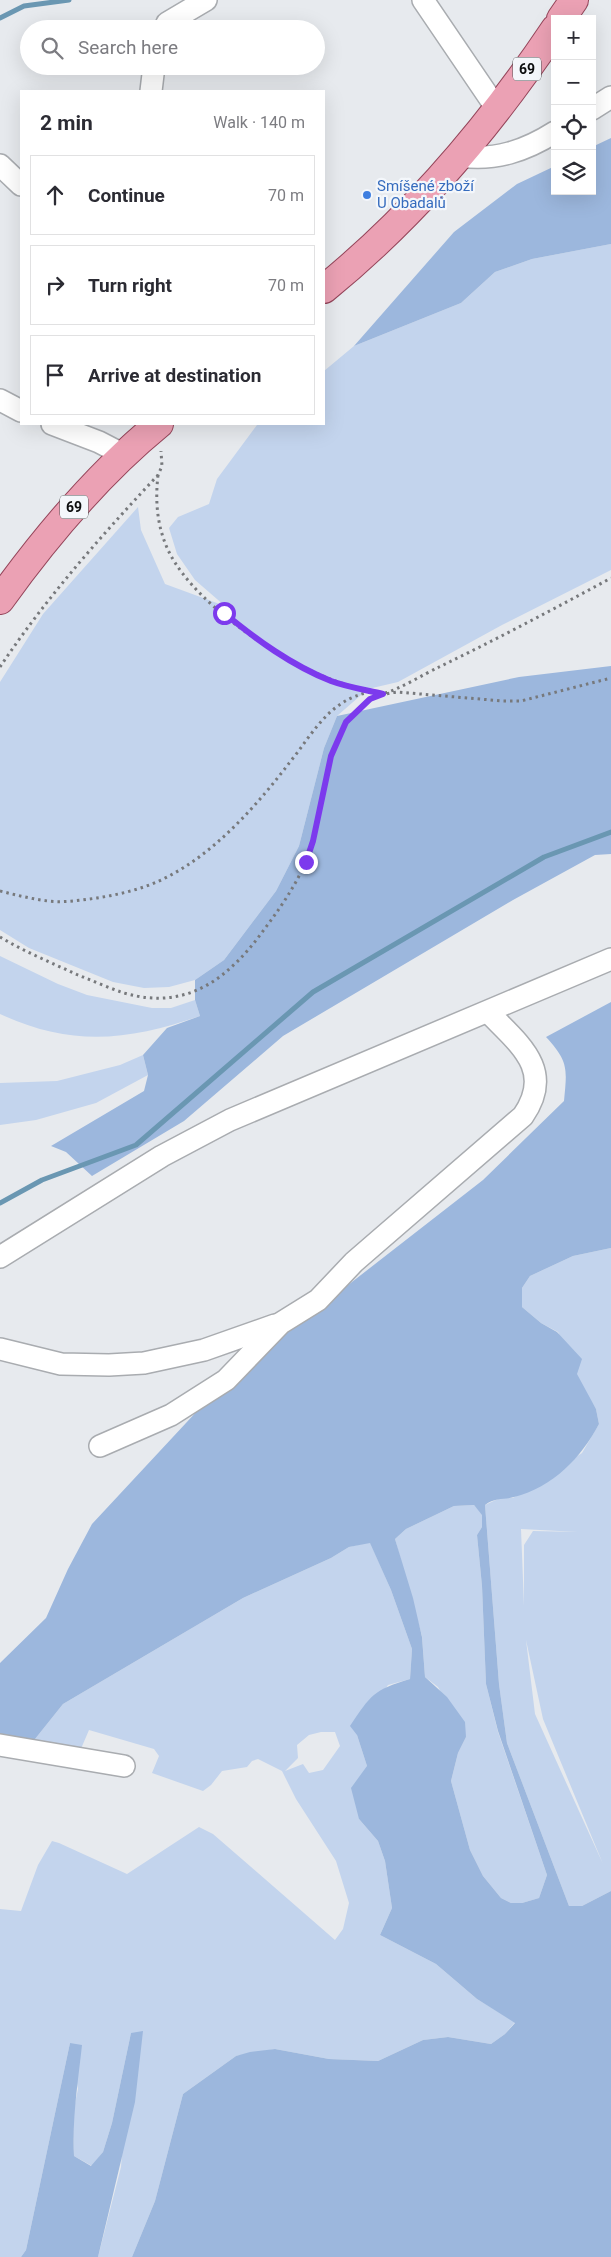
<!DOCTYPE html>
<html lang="en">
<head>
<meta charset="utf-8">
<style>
	body { margin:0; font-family:Roboto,sans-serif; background:#f7f7f7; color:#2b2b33 }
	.controls { position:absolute; right:15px; top:15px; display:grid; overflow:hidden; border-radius:0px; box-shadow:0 5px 20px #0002 }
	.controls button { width:45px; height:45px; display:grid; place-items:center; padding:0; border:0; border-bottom:1px solid #e1e1e2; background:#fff; color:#2b2b33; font:25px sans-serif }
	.stop { position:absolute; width:15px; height:15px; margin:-11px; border:4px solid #7c3aed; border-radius:50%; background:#fff }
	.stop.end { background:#7c3aed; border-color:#fff; box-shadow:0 1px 5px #0008 }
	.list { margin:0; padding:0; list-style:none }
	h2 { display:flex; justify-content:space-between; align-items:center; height:65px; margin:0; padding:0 20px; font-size:21px }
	h2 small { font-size:16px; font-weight:400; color:#7c7c81 }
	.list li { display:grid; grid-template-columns:32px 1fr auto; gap:15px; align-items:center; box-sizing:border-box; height:80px; margin:0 10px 10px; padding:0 10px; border:1px solid #e1e1e2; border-radius:0px }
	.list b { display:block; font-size:19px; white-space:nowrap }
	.list em { font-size:16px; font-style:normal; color:#7c7c81 }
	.icon { flex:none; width:28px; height:28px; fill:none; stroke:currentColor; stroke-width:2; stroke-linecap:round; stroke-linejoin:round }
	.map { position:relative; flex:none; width:611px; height:2257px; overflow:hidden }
	.search { position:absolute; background:#fff; box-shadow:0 5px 20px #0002; left:20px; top:20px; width:305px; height:55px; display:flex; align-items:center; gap:12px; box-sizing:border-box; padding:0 18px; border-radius:28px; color:#7c7c81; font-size:19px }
	.panel { position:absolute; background:#fff; box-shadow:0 5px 20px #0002; left:20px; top:90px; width:305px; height:335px; border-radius:0px }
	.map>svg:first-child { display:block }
	.green { fill:#c3d4ed; fill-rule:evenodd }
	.forest { fill:#9cb7dd; fill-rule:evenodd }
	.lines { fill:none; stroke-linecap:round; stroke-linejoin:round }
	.stream { stroke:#6a97b2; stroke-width:5 }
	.minor-casing { stroke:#a9acb0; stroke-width:24 }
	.major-casing { stroke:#94455a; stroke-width:30 }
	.path { stroke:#77797c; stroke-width:3; stroke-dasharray:2.5 4; stroke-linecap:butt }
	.minor { stroke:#fff; stroke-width:21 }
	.major { stroke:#eba1b4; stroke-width:28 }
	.route { stroke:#7c3aed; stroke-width:6 }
	.shop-dot { fill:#3f7fe0; stroke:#f4f7fb; stroke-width:2 }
	.labels { text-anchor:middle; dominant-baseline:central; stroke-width:4.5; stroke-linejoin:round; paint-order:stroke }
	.shield { fill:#f4f7fb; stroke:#525456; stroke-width:1 }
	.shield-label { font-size:14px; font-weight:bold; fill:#0d0e0f }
	.shop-label { font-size:15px; fill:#366cbe; stroke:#f4f7fb; text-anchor:start }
</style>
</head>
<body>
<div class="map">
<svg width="611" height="2257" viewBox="0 0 611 2257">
	<rect width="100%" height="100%" fill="#e7eaee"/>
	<g class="green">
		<polygon points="611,244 611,570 502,625 398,682 368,689 337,716 324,748 299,846 276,891 224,960 195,980 169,987 144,988 113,982 29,948 0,930 0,682 43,614 138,507 141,530 165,584 225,606 195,580 177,554 169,528 178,517 209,504 217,479 257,425 324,424 324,371 354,346 461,303 495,272 532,259"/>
		<path d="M0,956L58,984L87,995L152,1008H171L195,1000L200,1016C128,1041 71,1047 0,1014Z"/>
		<polygon points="143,1055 148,1075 96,1103 36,1120 0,1125 0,1083 57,1081 120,1065"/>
		<path d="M611,1248V1891L582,1906H569L507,1743L499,1684L485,1505L500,1498H513L582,1453L599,1424L596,1409L581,1385L558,1332L541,1323L522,1307V1288L530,1276L573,1256ZM521,1529L578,1532L533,1531L524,1545V1606ZM526,1640L543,1719L603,1864L535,1714Z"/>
		<polygon points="474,1505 482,1514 482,1527 477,1535 482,1586 486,1684 498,1732 547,1875 539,1898 522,1903 511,1903 501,1898 483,1876 470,1850 451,1781 458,1753 466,1737 438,1687 425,1677 422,1636 395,1539 406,1529 454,1506"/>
		<path d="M370,1542L391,1590L412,1649L410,1679L388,1685L357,1735L367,1766L359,1819L378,1841L385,1861L392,1908L380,1935L436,1964L477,1999L515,2022L505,2034L491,2044L448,2037L423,2040L378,2061L329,2059L275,2049L236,2056L183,2094L155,2201L132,2257H98L121,2167L131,2033L112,2123L103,2152L92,2166L74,2156L73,2113L78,2089L70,2043L26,2250L21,2257H0V1909L21,1911L38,1865L52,1841L59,1843L127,1874L199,1827L213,1834L335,1940L343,1929L349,1903L336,1861L296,1799L282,1771L258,1759L252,1761L247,1767L222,1771L211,1785L203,1791L152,1773L159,1756L154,1749L89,1730L80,1751L31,1744L63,1704L243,1598L331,1558L349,1547ZM321,1732H335L340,1746L323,1770L309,1773L303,1764L285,1771L298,1758L297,1745L309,1735Z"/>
	</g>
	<g class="forest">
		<polygon points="611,138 611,244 532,259 495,272 461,303 354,346 454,232 517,184 555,166 555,191 592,191 592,147"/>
		<polygon points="611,666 611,854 595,855 513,900 283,1036 184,1121 92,1176 66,1152 51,1146 144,1091 148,1075 143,1055 167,1028 200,1016 195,1000 195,980 224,960 276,891 299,846 324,748 337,716 519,677"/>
		<path d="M611,1002V1248L573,1256L530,1276L522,1288V1307L541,1323L557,1332L582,1359L577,1374L596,1409L599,1424C581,1458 553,1487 514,1497C503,1500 495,1497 485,1505L499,1684L507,1743L569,1906H582L611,1891V2257H132L155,2201L183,2094L236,2056L250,2052L275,2049L329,2059L378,2061L423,2040L448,2037L491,2044L505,2034L515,2023L477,1999L436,1964L380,1935L392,1908L385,1861L378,1841L359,1819L351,1788L367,1766L357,1735L350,1726C371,1695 373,1690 410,1679L412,1649L391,1590L370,1543L349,1547L331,1558L243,1598L63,1704L31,1744L0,1739V1663L46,1618L68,1569L92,1524L226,1380L483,1180L564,1101C567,1069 569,1062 546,1037ZM474,1505L482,1515V1527L477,1535L482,1586L486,1684L498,1731L547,1875L539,1898L522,1903H511L501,1898L483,1876L470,1850L451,1781L458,1753L466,1737L465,1722L447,1697L425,1677L422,1637L413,1598L395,1539L406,1529L454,1506Z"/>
		<path d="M143,2031L135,2102L98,2257H21L26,2250L70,2043L82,2045C78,2082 72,2118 74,2156L91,2166L103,2152L112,2123L131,2033Z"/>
	</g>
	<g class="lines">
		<g class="stream">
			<polyline points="0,18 24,6 69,0"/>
			<polyline points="0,1203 42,1180 136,1145 313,992 544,857 611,832"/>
		</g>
		<g class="minor-casing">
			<g id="minor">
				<polyline points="423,0 497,109"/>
				<polyline points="165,29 167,23 206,0"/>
				<polyline points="151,91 154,66"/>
				<polyline points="592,109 611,97"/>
				<path d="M460,156C495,161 525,151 555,132"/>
				<polyline points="0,165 21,185"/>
				<polyline points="0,400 21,411"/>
				<polyline points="52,424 99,442 124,455"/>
				<polyline points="0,1257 162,1156 230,1120 611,959"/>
				<polyline points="0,1349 61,1364 109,1365 144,1363 204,1350 275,1325"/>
				<path d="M100,1446L171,1415L226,1380L281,1323L318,1300L354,1262L523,1116C555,1070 519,1044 488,1012"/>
				<polyline points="0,1745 124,1766"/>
			</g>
		</g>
		<g class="major-casing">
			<g id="major">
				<polyline points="561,19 574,0"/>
				<path d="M324,289C415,215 490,126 555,29"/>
				<path d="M0,600C46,536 98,474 159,424"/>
			</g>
		</g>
		<g class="path">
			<path d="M158,475C155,502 157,527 169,552C197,609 299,675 359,688C366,690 378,695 385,693C400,689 424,674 439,667C497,639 554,609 611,578"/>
			<path d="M0,667C46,598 101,536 158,475L162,466L161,451"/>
			<path d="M0,891C16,895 32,899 48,901C65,903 81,900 97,898C122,894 147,888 169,876C217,851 258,804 290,762C314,732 329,700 370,692"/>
			<path d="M0,937C25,952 52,963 78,975C93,981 109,988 124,993C189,1012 231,976 266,927C286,900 304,873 313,841C328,787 326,700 397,692L503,701H521L611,678"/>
		</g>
		<use href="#minor" class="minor"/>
		<use href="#major" class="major"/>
	</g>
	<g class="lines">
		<path class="route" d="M224,613C257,640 291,665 331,681C347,687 366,690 383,694L370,699L346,722L331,756L313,841L306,862"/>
	</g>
	<circle class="shop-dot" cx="367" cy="195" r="5"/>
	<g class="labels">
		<g class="shield">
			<rect x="513" y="57.5" width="28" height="23" rx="4"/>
			<rect x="60" y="495.5" width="28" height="23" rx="4"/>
		</g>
		<g class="shield-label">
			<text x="527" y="69">69</text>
			<text x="74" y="507">69</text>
		</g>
		<g class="shop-label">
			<text x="377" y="186">Smíšené zboží<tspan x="377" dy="17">U Obadalů</tspan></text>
		</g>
	</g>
</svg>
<div class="controls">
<button>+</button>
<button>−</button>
<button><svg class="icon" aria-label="locate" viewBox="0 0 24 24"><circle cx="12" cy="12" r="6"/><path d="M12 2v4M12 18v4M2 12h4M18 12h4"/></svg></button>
<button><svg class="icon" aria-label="layers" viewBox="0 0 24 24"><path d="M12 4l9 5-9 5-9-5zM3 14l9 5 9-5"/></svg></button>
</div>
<div class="stop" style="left:224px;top:613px"></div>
<div class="stop end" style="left:306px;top:862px"></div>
<div class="search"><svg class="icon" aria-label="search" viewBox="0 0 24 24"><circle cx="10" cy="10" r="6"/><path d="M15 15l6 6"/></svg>Search here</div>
<section class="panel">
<h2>2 min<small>Walk · 140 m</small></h2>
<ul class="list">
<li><svg class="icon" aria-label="ahead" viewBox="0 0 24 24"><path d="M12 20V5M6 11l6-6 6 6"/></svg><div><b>Continue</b></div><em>70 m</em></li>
<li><svg class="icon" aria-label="right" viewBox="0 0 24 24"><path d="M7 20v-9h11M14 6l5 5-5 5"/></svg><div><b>Turn right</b></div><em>70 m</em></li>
<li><svg class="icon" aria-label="arrive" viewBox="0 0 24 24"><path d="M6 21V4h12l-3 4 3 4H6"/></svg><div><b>Arrive at destination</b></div></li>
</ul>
</section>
</div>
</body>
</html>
